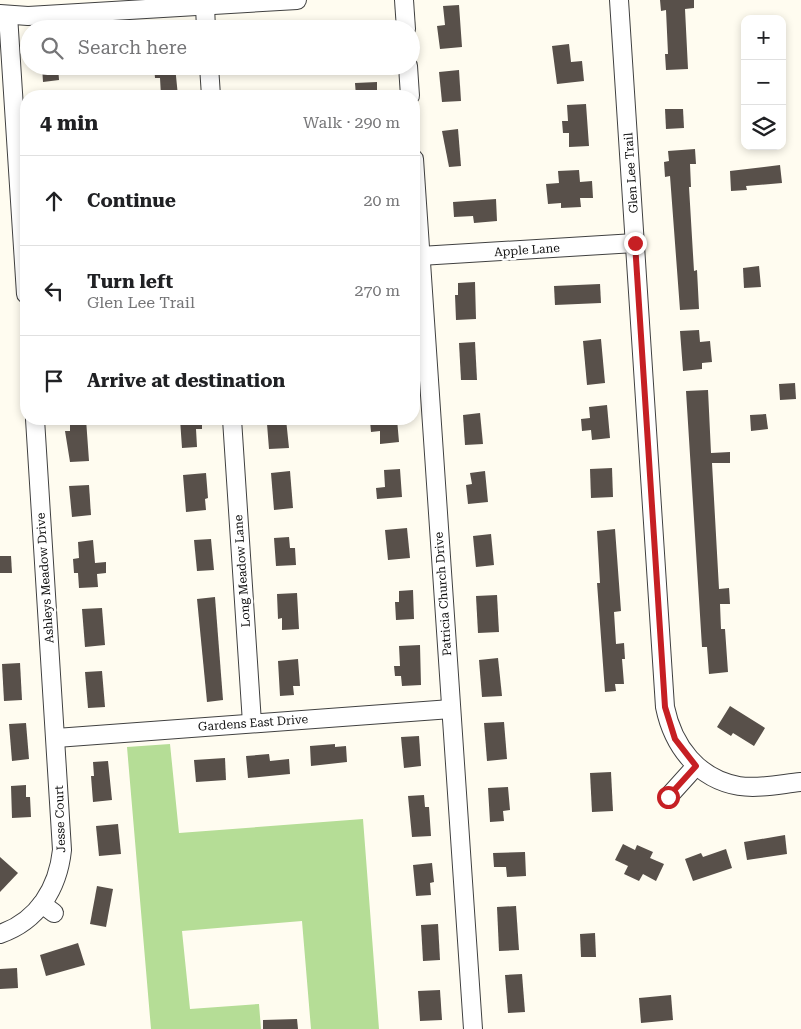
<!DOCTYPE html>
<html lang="en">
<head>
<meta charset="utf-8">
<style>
	body { margin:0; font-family:"Roboto Serif",serif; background:#f2f2f2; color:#202124 }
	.controls { position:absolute; right:15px; top:15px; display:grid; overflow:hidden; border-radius:10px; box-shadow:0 2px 8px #0003 }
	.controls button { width:45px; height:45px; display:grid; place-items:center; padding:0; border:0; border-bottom:1px solid #e0e0e0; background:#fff; color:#202124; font:25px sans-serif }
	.stop { position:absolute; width:15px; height:15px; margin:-11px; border:4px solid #c61f24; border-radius:50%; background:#fff }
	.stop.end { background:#c61f24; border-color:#fff; box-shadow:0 1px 5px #0008 }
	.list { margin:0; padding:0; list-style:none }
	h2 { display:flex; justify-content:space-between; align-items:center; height:65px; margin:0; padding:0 20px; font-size:21px }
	h2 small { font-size:16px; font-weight:400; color:#757577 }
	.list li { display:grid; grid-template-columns:32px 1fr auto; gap:15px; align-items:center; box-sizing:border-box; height:90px; padding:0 20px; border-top:1px solid #e0e0e0 }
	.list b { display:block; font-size:19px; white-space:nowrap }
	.list p { margin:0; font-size:16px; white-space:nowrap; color:#757577 }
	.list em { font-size:16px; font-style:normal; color:#757577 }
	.icon { flex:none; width:28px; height:28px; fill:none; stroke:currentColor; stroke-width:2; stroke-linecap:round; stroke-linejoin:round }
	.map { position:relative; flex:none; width:801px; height:1029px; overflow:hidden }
	.search { position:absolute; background:#fff; box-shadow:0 2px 8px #0003; left:20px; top:20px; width:400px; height:55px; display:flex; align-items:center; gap:12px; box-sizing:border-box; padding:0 18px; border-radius:28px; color:#757577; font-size:19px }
	.panel { position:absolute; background:#fff; box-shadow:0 2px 8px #0003; left:20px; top:90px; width:400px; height:335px; border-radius:20px }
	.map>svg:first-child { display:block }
	.forest { fill:#b5dd96 }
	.building { fill:#58504a }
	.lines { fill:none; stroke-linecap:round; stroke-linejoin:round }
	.minor-casing { stroke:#414141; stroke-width:20 }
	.minor { stroke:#fff; stroke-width:18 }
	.route { stroke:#c61f24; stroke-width:6 }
	.labels { text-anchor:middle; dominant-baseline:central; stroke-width:5; stroke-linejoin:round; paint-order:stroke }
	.street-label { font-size:12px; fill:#0e0e0e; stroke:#fff }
</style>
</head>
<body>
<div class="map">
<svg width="801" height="1029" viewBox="0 0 801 1029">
	<rect width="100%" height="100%" fill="#fffcf0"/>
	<polygon class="forest" points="170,744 179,833 363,819 379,1029 311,1029 302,921 182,931 190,1009 259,1004 261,1029 151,1029 127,747"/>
	<g class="building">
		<polygon points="660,0 694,0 694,8 685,9 688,69 666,70 665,54 668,54 666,10 661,11"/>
		<polygon points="459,5 462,47 440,49 437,26 445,25 443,6"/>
		<polygon points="569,44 571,62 582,61 584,81 557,84 552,46"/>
		<polygon points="42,66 58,66 59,80 43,82"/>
		<polygon points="154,66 175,66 178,96 161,96 160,78 155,78"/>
		<polygon points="459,70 461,101 442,102 439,72"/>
		<polygon points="377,82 377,96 356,96 355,83"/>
		<polygon points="586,104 589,146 569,147 569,133 563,133 562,121 568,121 567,105"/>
		<polygon points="665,109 683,109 684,128 666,129"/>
		<polygon points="458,129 461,166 449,167 442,131"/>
		<polygon points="695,149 696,164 690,164 691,187 689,187 694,271 697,270 699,309 680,310 670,176 665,177 664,162 669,161 668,151"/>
		<polygon points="780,165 782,183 746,186 747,190 731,191 730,171"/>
		<polygon points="579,170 580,182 592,181 593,198 580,198 581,207 561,208 561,203 548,204 546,184 559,183 558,171"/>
		<polygon points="496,199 497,221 474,223 473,216 454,217 453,202"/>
		<polygon points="759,266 761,287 744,288 743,268"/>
		<polygon points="475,282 476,319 456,320 455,295 458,295 458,283"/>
		<polygon points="600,284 601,303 555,305 554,286"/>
		<polygon points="699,330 700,342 710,341 712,362 702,363 702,369 683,371 680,331"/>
		<polygon points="601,339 605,383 587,385 583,341"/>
		<polygon points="475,342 477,380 461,380 459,343"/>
		<polygon points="795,383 796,399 780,400 779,384"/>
		<polygon points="708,390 711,453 730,452 730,463 712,463 719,589 729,588 730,604 720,604 721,629 725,629 728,672 709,674 707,647 702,647 686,391"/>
		<polygon points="607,405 610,438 592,440 591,430 582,431 581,419 590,418 589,407"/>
		<polygon points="480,413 483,444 465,445 463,415"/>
		<polygon points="766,414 768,429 751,431 750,415"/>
		<polygon points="70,419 86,419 89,461 70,462 65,431 70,431"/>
		<polygon points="180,419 202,419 202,429 196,429 197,447 182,448"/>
		<polygon points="270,419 286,419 289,448 269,449 267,424 270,424"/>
		<polygon points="379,419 397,419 399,442 380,444 380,431 371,432 370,421"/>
		<polygon points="612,468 613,497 591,498 590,469"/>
		<polygon points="400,469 402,497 377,499 376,488 385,487 384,470"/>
		<polygon points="290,471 293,508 274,510 271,473"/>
		<polygon points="485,471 488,502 468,504 466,485 472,484 470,473"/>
		<polygon points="206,473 208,498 205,499 206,510 186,512 183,475"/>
		<polygon points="89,485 91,515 72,517 69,486"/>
		<polygon points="407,528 410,558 388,560 385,530"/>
		<polygon points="615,529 621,611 614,612 616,644 624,643 625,659 622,659 624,684 615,684 616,691 605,692 597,583 600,583 597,531"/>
		<polygon points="491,534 494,565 476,567 473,536"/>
		<polygon points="289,537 290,548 295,548 296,565 276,566 274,538"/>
		<polygon points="211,539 214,570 197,571 194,540"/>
		<polygon points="93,540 95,563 106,562 106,573 97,574 98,587 79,588 78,573 74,573 73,559 79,558 78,542"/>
		<polygon points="0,556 11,556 12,573 0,573"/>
		<polygon points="413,590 414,619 396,620 395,602 399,602 399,591"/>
		<polygon points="297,593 299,629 282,630 282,618 278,619 277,594"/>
		<polygon points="497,595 499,632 478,633 476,596"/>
		<polygon points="215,597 223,700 207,702 197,599"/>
		<polygon points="102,608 105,645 85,647 82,609"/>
		<polygon points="420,645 421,685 402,686 401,676 395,676 394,666 400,666 399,646"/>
		<polygon points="498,658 502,696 482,697 479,660"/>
		<polygon points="298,659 300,686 293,686 294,695 280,696 278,661"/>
		<polygon points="20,663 22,700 4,701 2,664"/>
		<polygon points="102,671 105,707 88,708 85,672"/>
		<polygon points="730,706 765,728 754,746 733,733 731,736 717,727"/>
		<polygon points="504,722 507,759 487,761 484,723"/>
		<polygon points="26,723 29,759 12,761 9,724"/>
		<polygon points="419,736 421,766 404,768 401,737"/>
		<polygon points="335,744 335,747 346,746 347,762 311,766 310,746"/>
		<polygon points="269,754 270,761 289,759 290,774 248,778 246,756"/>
		<polygon points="225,758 226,780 196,782 194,760"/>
		<polygon points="108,761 112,800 93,802 91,776 94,776 93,762"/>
		<polygon points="611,772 613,811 592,812 590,773"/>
		<polygon points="26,785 26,797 30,797 31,817 12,818 11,786"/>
		<polygon points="508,787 510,810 503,811 504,821 490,822 488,788"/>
		<polygon points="424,795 425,807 429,807 431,836 412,837 408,796"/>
		<polygon points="118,824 121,854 99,856 96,826"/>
		<polygon points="785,835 787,854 747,860 744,842"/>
		<polygon points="623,844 635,850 637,845 653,852 650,858 664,864 656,881 643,874 639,881 624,874 628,866 615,860"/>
		<polygon points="726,849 732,868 693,881 685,859 701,853 703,857"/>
		<polygon points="525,852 526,876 507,877 506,867 494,867 493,853"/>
		<polygon points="0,857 18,873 0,892"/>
		<polygon points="432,863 434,882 430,883 431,895 416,896 413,865"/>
		<polygon points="97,886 113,889 106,927 90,924"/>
		<polygon points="516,906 519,950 499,951 497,907"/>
		<polygon points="438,924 440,960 423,961 421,925"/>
		<polygon points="595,933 596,957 581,957 580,934"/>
		<polygon points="78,943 85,965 46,976 40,955"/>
		<polygon points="17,968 18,988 0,989 0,969"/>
		<polygon points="522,974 525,1012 508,1013 505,975"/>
		<polygon points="440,990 442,1020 420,1021 418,991"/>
		<polygon points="671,995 673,1020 641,1023 639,998"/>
		<polygon points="297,1019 298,1029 263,1029 263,1020"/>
	</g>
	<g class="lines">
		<g class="minor-casing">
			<g id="minor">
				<polyline points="404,0 406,29"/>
				<path d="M619,0L665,707C673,746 698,779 739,786C759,789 781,784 801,782"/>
				<polyline points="205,6 206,29"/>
				<polyline points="0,14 28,16 297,0"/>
				<polyline points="8,15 26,294"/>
				<polyline points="209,66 211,96"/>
				<polyline points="408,66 410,96"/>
				<polyline points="414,159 473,1029"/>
				<polyline points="420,256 635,243"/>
				<polyline points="232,419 252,723"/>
				<polyline points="56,738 451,709"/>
				<polyline points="668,797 696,766"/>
				<polyline points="42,904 54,913"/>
				<path d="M0,934C38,921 58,888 62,850L35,419"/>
			</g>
		</g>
		<use href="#minor" class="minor"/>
	</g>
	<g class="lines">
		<polyline class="route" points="635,243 665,707 675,739 696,766 668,797"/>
	</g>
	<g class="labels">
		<g class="street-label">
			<text transform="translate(631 173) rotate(-94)">Glen Lee Trail</text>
			<text transform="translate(527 250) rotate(-4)">Apple Lane</text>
			<text transform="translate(242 571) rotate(-94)">Long Meadow Lane</text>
			<text transform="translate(45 578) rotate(-94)">Ashleys Meadow Drive</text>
			<text transform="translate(443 594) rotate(-94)">Patricia Church Drive</text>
			<text transform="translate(253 723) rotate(-4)">Gardens East Drive</text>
			<text transform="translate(60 819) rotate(-92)">Jesse Court</text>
		</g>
	</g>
</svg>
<div class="controls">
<button>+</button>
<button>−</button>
<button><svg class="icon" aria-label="layers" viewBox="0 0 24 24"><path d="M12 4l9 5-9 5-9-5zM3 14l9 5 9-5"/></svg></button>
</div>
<div class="stop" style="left:668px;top:797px"></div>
<div class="stop end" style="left:635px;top:243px"></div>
<div class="search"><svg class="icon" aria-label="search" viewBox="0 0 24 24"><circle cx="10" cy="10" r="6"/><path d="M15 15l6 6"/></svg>Search here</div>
<section class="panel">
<h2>4 min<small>Walk · 290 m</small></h2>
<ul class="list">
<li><svg class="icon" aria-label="ahead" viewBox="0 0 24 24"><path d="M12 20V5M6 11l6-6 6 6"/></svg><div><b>Continue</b></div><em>20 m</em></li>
<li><svg class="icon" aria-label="left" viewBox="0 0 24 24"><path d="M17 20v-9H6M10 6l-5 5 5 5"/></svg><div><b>Turn left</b><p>Glen Lee Trail</p></div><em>270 m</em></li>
<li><svg class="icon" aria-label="arrive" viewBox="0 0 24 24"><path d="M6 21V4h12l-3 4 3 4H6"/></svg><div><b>Arrive at destination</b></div></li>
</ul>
</section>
</div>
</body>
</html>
